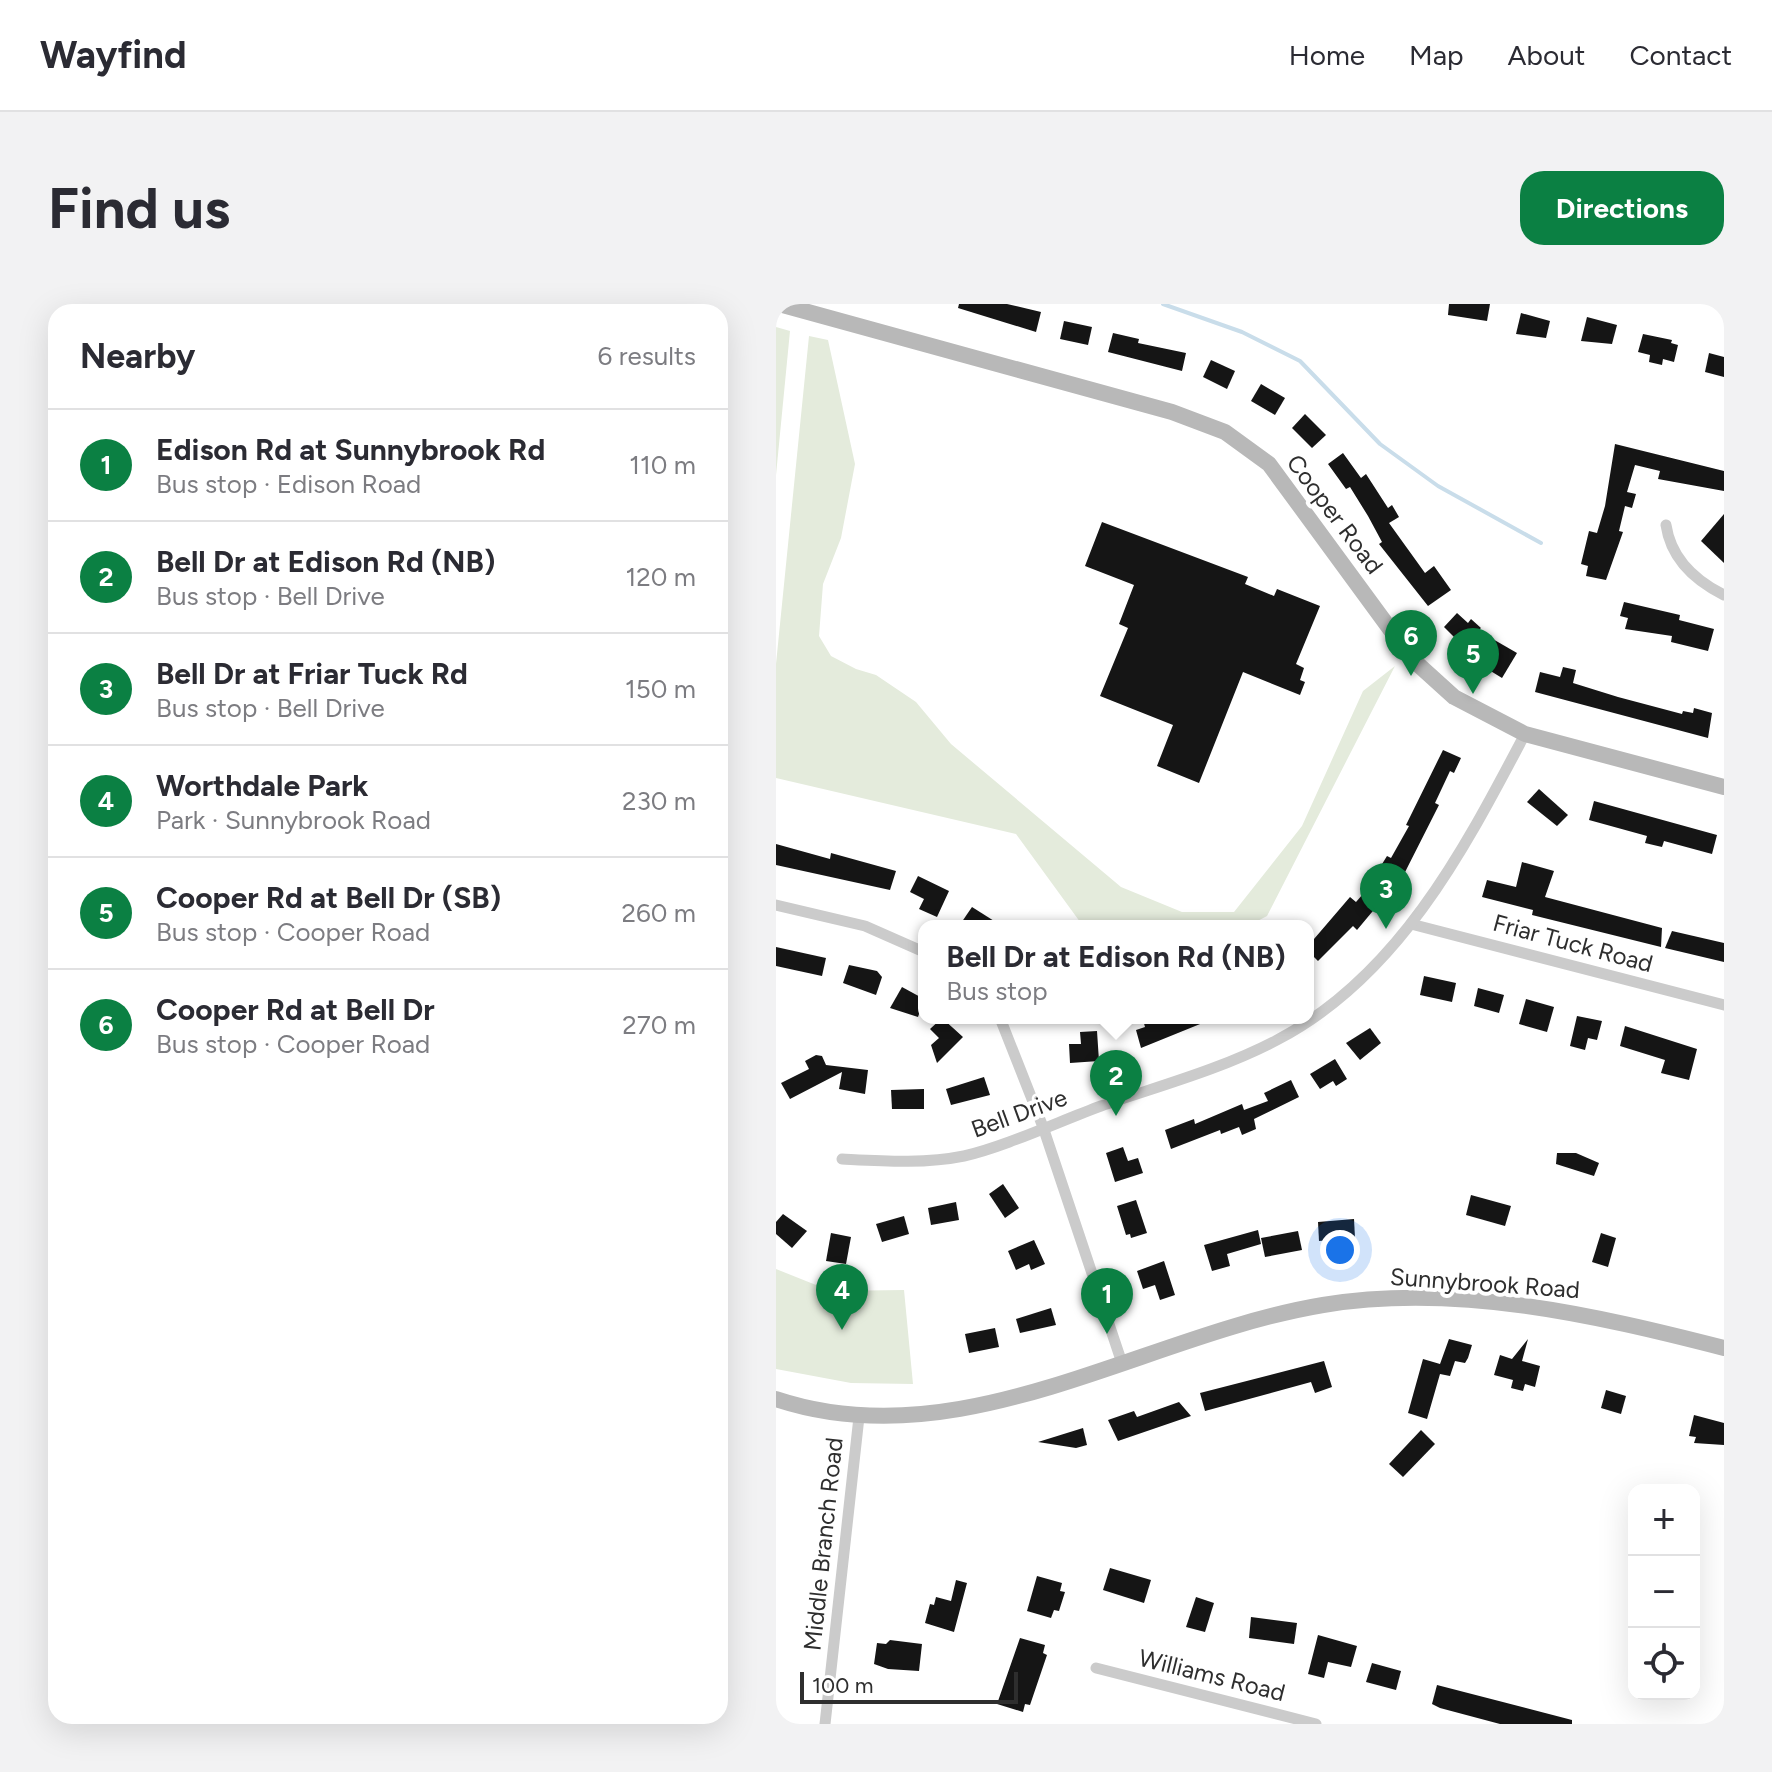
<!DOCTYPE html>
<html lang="en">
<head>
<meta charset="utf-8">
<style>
	body { margin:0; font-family:Figtree,sans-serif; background:#f2f2f3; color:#2b2b33 }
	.controls { position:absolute; right:24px; bottom:24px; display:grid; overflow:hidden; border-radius:16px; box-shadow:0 8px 32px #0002 }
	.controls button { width:72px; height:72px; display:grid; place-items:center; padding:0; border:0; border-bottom:2px solid #e1e1e2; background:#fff; color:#2b2b33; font:40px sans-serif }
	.scale { position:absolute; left:24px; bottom:20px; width:218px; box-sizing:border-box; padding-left:8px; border:4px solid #2e2e2e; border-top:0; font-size:22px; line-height:28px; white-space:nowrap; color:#2e2e2e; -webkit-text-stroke:6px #fff; paint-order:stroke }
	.you { position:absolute; left:564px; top:946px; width:28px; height:28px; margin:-20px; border:6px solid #fff; border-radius:50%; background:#1a73e8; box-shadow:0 0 0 12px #1a73e833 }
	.badge { display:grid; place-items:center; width:52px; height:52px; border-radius:50%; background:#0b8043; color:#fff; font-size:26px; font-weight:700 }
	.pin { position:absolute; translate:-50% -66px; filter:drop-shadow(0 2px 4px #0008) }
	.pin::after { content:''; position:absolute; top:42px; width:28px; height:24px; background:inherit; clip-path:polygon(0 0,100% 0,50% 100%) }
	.popup { position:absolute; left:142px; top:616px; width:396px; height:104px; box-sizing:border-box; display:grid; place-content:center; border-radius:16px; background:#fff; filter:drop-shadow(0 2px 6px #0005); font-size:26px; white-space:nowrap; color:#7c7c81 }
	.popup b { font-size:30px; color:#2b2b33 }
	.popup::after { content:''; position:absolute; left:50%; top:100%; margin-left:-16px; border:16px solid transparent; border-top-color:#fff }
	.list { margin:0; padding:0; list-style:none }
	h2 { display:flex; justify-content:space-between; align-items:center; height:104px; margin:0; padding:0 32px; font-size:34px }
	h2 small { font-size:26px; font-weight:400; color:#7c7c81 }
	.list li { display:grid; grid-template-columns:52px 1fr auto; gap:24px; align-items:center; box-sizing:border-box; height:112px; padding:0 32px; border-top:2px solid #e1e1e2 }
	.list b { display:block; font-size:30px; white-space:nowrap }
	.list p { margin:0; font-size:26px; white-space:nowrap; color:#7c7c81 }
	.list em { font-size:26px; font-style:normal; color:#7c7c81 }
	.icon { flex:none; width:44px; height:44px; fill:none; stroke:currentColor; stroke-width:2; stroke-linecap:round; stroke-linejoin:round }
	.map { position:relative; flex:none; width:948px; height:1420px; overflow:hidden; border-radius:24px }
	header { display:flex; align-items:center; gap:48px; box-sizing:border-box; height:112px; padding:0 40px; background:#fff; border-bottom:2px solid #e1e1e2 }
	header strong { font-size:38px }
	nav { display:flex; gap:44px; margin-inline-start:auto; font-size:28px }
	.intro { display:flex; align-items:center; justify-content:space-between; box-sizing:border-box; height:192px; padding:0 48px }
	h1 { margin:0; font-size:56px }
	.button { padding:20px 36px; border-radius:24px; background:#0b8043; color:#fff; font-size:28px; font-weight:700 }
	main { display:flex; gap:48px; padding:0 48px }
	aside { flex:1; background:#fff; border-radius:24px; box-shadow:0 8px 32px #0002 }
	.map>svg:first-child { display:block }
	.green { fill:#e4ebdc }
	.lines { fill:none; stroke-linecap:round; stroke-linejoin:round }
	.stream { stroke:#c9ddea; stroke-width:4 }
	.building { fill:#151515 }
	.street { stroke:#cbcbcb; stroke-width:11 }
	.secondary { stroke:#b8b8b8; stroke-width:16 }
	.labels { text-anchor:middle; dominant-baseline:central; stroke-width:8; stroke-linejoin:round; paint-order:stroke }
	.street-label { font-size:24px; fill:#2e2e2e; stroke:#fff }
</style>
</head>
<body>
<header>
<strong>Wayfind</strong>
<nav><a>Home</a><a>Map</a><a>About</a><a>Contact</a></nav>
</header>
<div class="intro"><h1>Find us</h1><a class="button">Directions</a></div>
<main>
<aside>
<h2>Nearby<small>6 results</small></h2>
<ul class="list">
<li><span class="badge">1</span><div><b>Edison Rd at Sunnybrook Rd</b><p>Bus stop · Edison Road</p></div><em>110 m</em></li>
<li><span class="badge">2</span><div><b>Bell Dr at Edison Rd (NB)</b><p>Bus stop · Bell Drive</p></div><em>120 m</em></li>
<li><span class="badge">3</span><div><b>Bell Dr at Friar Tuck Rd</b><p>Bus stop · Bell Drive</p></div><em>150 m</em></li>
<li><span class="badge">4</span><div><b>Worthdale Park</b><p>Park · Sunnybrook Road</p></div><em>230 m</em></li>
<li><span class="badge">5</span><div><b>Cooper Rd at Bell Dr (SB)</b><p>Bus stop · Cooper Road</p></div><em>260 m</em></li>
<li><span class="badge">6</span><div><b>Cooper Rd at Bell Dr</b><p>Bus stop · Cooper Road</p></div><em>270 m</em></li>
</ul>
</aside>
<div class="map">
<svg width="948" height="1420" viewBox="0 0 948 1420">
	<rect width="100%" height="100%" fill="#fff"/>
	<g class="green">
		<polygon points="0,23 14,27 0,171"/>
		<polygon points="33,32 52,36 79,160 65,234 47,280 43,332 55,352 80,365 100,371 140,398 175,440 345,583 406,608 458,608 526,522 587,387 619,362 491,612 472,622 307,622 240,530 0,474 0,360"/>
		<polygon points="0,965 55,987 128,986 137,1080 75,1079 0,1065"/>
	</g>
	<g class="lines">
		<polyline class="stream" points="387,0 466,28 524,57 604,140 662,182 765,239"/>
	</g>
	<g class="building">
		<polygon points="183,0 231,0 265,8 260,28 182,4"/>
		<polygon points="673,0 714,0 711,17 672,11"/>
		<polygon points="745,9 774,17 770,34 740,30"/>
		<polygon points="811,13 841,21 836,40 805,37"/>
		<polygon points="288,17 316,23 312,41 284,35"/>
		<polygon points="337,29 363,35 362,39 410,49 406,67 332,48"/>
		<polygon points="867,30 896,36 895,39 902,41 898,58 887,55 886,61 873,58 874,51 862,48"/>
		<polygon points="933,49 948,53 948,73 929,68"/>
		<polygon points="435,56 459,67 451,85 427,73"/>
		<polygon points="485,80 509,94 499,111 475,97"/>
		<polygon points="529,110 550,131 536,144 516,124"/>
		<polygon points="839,140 948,167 948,187 882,175 884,167 859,161 851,188 860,190 856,204 849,202 843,227 847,228 830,276 810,272 812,262 805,260 813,227 821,229 829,202"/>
		<polygon points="567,149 585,174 590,170 612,204 616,201 623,213 613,219 649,269 658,262 675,286 652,302 603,240 606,238 592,212 574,183 570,185 552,160"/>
		<polygon points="948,210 948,259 925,237"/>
		<polygon points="326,218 472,273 469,280 498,292 501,285 544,302 520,360 528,364 524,376 529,378 524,391 467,368 423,479 381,462 397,421 324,392 352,324 343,320 358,281 309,262"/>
		<polygon points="848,298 904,311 903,316 938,325 932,347 895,338 896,332 849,325 852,314 844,312"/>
		<polygon points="681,309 692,319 695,315 705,324 687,342 668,323"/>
		<polygon points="715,334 741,349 726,374 700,358"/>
		<polygon points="787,363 800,366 797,379 842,393 906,410 907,407 917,409 918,404 936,409 932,434 759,388 764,368 784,373"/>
		<polygon points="667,446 685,454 678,469 674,467 659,499 663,501 624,578 603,565 611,552 615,554 633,522 630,521"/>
		<polygon points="763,485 792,511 781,522 751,498"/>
		<polygon points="818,497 941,531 936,550 888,537 886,543 869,539 871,532 813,516"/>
		<polygon points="0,540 54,555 55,549 120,567 114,586 0,561"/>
		<polygon points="746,558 778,567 769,593 886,624 885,643 756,611 757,606 706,593 711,576 740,583"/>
		<polygon points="142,572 173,587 161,613 143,605 148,595 134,588"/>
		<polygon points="587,590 601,602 581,626 577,622 542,657 532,647 532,642 574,593 580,598"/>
		<polygon points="196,603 226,622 183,622"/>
		<polygon points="896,627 948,639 948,658 889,644"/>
		<polygon points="0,643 50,654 46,672 0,662"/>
		<polygon points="73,661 101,667 106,673 100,691 67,679"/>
		<polygon points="648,672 680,679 676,698 644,691"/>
		<polygon points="126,683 148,695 142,713 114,704"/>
		<polygon points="702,684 728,691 723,709 698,702"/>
		<polygon points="750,695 778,703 771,728 743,720"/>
		<polygon points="801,712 826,717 821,736 812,734 809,746 794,742"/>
		<polygon points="166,714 187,733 161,759 155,741 163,734 154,725"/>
		<polygon points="374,714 434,714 434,716 365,744 360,726 369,723 367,716"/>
		<polygon points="849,722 921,745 913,776 885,769 889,756 844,742"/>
		<polygon points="594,724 605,739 584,756 570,739"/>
		<polygon points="321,727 323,757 294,759 293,740 305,740 304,728"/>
		<polygon points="40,751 46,752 50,761 92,766 89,790 63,785 66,768 14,795 5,779 33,765 29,757"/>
		<polygon points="559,755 571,775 560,782 557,777 544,785 534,770"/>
		<polygon points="208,773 214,791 175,801 170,785"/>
		<polygon points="515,776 523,793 478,815 480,825 466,831 463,823 445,830 444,826 395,845 389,826 418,815 419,820 466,800 468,806 492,797 488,789"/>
		<polygon points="148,785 148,805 116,805 115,786"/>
		<polygon points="347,843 352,857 362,854 367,869 339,878 330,849"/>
		<polygon points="781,849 800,849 823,859 818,872 780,860"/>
		<polygon points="227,880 243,904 229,914 213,890"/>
		<polygon points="695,891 735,902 729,922 690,911"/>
		<polygon points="360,896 371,929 355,934 354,930 350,931 341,902"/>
		<polygon points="180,898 183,916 155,921 152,904"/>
		<polygon points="7,910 31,927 16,944 0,930 0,918"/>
		<polygon points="128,912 133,930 106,938 100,920"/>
		<polygon points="578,915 579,934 543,937 542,918"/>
		<polygon points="482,926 485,940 451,950 454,962 436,967 428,941"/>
		<polygon points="522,927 526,946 489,953 485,934"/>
		<polygon points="55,929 75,933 70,960 50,957"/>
		<polygon points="825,929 840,934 832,963 816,958"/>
		<polygon points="258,936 269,960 255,966 253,960 240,966 232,947"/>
		<polygon points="388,957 399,991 384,996 379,981 367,985 361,967"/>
		<polygon points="275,1004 280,1021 244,1029 240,1015"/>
		<polygon points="219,1024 223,1043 193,1049 189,1030"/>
		<polygon points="673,1035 696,1041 692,1054 689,1059 679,1057 674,1072 664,1070 651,1115 632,1109 647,1055 664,1060"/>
		<polygon points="752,1035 746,1057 764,1062 759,1083 749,1080 747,1087 735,1084 737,1076 718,1071 724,1051 736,1055"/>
		<polygon points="548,1057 556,1083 539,1089 535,1078 429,1107 424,1089"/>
		<polygon points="830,1086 850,1092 845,1110 825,1104"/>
		<polygon points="403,1098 415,1112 342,1137 332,1116 358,1107 361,1113"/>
		<polygon points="918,1111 948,1119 948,1141 918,1139 920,1133 913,1132"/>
		<polygon points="307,1124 311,1141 300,1144 262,1138"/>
		<polygon points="645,1126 659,1140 627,1173 613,1160"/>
		<polygon points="334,1264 375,1276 368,1299 327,1286"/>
		<polygon points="261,1272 286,1279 284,1287 289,1288 283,1307 278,1306 275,1314 251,1307"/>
		<polygon points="180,1276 191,1279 178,1328 149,1319 154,1300 158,1301 160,1293 175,1297"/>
		<polygon points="420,1293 438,1299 429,1328 410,1323"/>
		<polygon points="475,1313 521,1319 518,1340 473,1334"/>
		<polygon points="542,1331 581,1342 575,1363 552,1358 548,1374 532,1370"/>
		<polygon points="244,1334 269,1341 267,1349 271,1351 254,1401 249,1400 247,1408 221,1400"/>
		<polygon points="114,1336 146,1340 143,1367 112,1365 98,1360 101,1339 110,1340"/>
		<polygon points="596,1359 625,1367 620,1386 590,1378"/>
		<polygon points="661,1381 796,1416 796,1420 724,1420 664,1404 656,1400"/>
	</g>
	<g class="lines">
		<g class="street">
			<path d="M890,221C895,255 918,276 948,291"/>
			<polyline points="0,601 89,622 148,648"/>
			<polyline points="635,620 948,701"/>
			<polyline points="224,714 267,823 346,1059"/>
			<path d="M66,855C106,857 149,860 188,852C228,843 284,817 325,802C383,782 446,765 501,736C622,673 688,546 749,430"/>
			<polyline points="320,1364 540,1420"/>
			<polyline points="49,1420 83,1113"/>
		</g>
		<g class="secondary">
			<polyline points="3,0 396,108 449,128 493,160 636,355 678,393 749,430 948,483"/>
			<path d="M0,1095C186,1157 367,1031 547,1001C681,979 819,1011 948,1044"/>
		</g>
	</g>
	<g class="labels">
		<g class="street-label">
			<text transform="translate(559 210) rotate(53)">Cooper Road</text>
			<text transform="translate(797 639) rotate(15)">Friar Tuck Road</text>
			<text transform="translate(243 809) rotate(-20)">Bell Drive</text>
			<text transform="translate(709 979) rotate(4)">Sunnybrook Road</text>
			<text transform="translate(47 1240) rotate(-84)">Middle Branch Road</text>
			<text transform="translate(436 1371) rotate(14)">Williams Road</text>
		</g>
	</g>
</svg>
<div class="controls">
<button>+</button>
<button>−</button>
<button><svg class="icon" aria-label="locate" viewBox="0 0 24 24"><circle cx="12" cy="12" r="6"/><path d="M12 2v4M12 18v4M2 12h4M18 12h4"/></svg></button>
</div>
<div class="scale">100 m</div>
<div class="you"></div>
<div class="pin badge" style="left:331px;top:1030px">1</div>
<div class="pin badge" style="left:340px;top:812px">2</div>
<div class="popup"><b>Bell Dr at Edison Rd (NB)</b>Bus stop</div>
<div class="pin badge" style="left:610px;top:625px">3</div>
<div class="pin badge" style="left:66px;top:1026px">4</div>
<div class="pin badge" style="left:697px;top:390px">5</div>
<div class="pin badge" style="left:635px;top:372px">6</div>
</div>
</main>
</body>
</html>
